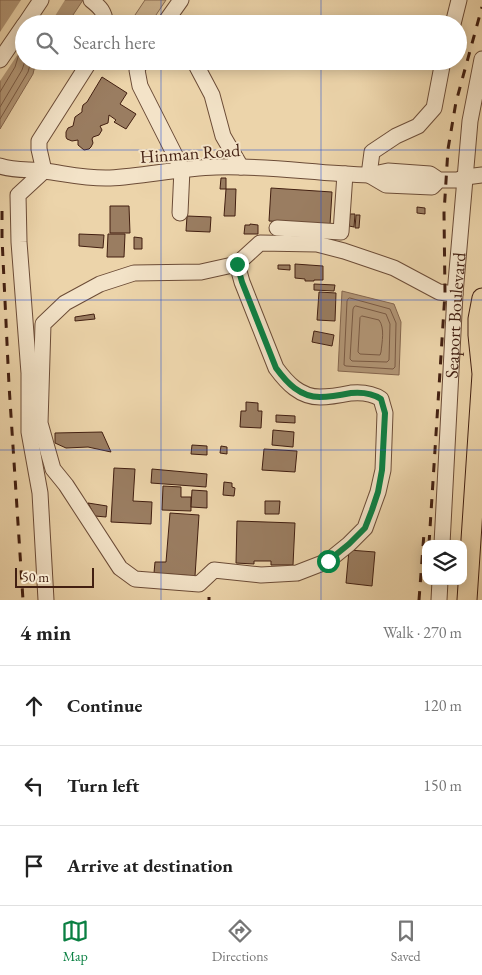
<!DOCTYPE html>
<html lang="en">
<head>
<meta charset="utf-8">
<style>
	body { margin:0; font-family:"EB Garamond",serif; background:#f6f6f6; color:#222 }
	.controls { position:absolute; right:15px; bottom:15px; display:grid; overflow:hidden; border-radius:10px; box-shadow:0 2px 12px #0003 }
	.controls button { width:45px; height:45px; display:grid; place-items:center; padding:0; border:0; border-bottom:1px solid #e0e0e0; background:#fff; color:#222; font:25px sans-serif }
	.scale { position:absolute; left:15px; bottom:12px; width:79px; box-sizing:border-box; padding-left:5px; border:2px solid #421f11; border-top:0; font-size:14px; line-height:18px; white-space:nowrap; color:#421f11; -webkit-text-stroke:4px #f3e3c8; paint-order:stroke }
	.stop { position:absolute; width:15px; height:15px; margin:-11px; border:4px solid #0b8043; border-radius:50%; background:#fff }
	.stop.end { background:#0b8043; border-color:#fff; box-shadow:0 1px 5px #0008 }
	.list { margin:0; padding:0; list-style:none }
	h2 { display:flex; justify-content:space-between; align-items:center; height:65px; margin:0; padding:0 20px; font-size:21px }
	h2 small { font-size:16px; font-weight:400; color:#767676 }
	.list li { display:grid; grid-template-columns:32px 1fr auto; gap:15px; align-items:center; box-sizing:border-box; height:80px; padding:0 20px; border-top:1px solid #e0e0e0 }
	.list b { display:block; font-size:19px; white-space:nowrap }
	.list em { font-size:16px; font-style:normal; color:#767676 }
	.icon { flex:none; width:28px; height:28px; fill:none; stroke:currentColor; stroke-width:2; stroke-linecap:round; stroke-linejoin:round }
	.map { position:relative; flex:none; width:482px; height:600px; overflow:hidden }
	.search { position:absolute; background:#fff; box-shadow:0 2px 12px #0003; left:15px; right:15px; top:15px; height:55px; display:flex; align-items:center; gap:12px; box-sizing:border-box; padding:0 18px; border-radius:28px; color:#767676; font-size:19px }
	.sheet { height:305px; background:#fff }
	nav { display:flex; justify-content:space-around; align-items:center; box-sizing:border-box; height:70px; border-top:1px solid #e0e0e0; background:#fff; font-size:14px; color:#767676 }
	nav a { display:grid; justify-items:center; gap:2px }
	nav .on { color:#0b8043 }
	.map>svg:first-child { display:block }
	.green { fill:#cfb590; stroke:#886a50 }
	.water { fill:#b29676; stroke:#85664e }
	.pier { fill:#ecd4aa }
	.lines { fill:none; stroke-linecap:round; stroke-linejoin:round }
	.shore { stroke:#7a5a44; stroke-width:1 }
	.building { fill:#9a7d61; stroke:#421f11 }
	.minor-casing { stroke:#6c4c37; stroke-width:17 }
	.major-casing { stroke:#421f11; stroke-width:21 }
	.minor { stroke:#f3e3c8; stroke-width:15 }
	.major { stroke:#ecd4aa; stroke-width:19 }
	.rail { stroke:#421f11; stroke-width:3; stroke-dasharray:9 9; stroke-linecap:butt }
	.route { stroke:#0b8043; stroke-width:6 }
	.grid { fill:none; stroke:#1d4ed8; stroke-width:1; stroke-opacity:0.55 }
	.labels { text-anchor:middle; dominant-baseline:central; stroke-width:4; stroke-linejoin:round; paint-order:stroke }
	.street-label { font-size:18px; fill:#421f11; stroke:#f3e3c8 }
</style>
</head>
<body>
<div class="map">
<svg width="482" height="600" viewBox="0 0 482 600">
	<rect width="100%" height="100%" fill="#ecd4aa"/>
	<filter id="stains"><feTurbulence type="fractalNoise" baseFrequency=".004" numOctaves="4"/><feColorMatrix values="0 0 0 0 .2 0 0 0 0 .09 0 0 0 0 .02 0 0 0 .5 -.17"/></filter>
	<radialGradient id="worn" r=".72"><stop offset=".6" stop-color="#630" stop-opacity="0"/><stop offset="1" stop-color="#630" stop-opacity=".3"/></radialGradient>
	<polygon class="green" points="145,0 166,0 150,24 129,24"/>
	<g class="water">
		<polygon points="0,0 83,0 71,18 65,24 24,24 24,61 36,61 33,74 0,129"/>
		<polygon points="342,291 394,304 401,322 399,375 338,371"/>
	</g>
	<polygon class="pier" points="21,0 65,0 50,24 24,24 24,45 0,81 0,32"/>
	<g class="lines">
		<g class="shore">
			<polyline points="0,92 15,67 19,54 24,48"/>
			<polyline points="0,107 22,70 25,61"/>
			<polyline points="0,119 28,72 31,61"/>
			<polygon points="350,298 390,309 396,323 395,367 393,369 346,366 344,365 347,301 348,299"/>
			<polygon points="356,306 386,314 390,324 389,360 387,362 352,361 350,359 353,309 354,307"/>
			<path d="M362,316L379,320C385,328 382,342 381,352L380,355L360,354L358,352L360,318Z"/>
		</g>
	</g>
	<g class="building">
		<polygon points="102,77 127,93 120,104 136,114 126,129 114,122 116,120 109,115 108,123 100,126 102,130 99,135 93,137 92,139 93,143 91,147 89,149 84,150 78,145 78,140 72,141 67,139 66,137 66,132 68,128 73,126 75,117 82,112 82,109 83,105 87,102"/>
		<polygon points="221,178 226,178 226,189 220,189"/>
		<polygon points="271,188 332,192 330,225 269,221"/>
		<polygon points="226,189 236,189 235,216 224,216"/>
		<polygon points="110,206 129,206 130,233 110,233"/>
		<polygon points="417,207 425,208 425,214 417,213"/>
		<polygon points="350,214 355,214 354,227 349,226"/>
		<polygon points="356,215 360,215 359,228 355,228"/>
		<polygon points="187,216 211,217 210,232 186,231"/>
		<polygon points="250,224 258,225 258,234 244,234 245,225 250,225"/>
		<polygon points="79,234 104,235 103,248 79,246"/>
		<polygon points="108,234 125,234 124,257 107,257"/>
		<polygon points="134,237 142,238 142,249 134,249"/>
		<polygon points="295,264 323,266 323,280 314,280 314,281 305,281 305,279 295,278"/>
		<polygon points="278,265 290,265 290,270 278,269"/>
		<polygon points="314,284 335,285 334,291 314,290"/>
		<polygon points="319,292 336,293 335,321 317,320"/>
		<polygon points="94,314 95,319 75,321 75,317"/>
		<polygon points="314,331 334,335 332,346 312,342"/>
		<polygon points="246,402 258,403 258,411 262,411 261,428 240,427 241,411 246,411"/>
		<polygon points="276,415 295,416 295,423 276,422"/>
		<polygon points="273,430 294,432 293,447 272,445"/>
		<polygon points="102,432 111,452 88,447 66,448 55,443 55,433"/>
		<polygon points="192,445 207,446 207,455 191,454"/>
		<polygon points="221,446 227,447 227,454 220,453"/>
		<polygon points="264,449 297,451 295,472 262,470"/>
		<polygon points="114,468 135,469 133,501 152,502 151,524 111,522"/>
		<polygon points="152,469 207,474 206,487 151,483"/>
		<polygon points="224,482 232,483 232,487 235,488 234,496 223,495"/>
		<polygon points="163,486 181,487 181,497 191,497 191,511 162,510"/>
		<polygon points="192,490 207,491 207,508 191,507"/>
		<polygon points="265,501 280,501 279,514 265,514"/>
		<polygon points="88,503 107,506 106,517 95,516"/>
		<polygon points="170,513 199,515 195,576 154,573 155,562 166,562"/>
		<polygon points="237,521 295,523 293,565 271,565 271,561 254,561 254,564 236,563"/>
		<polygon points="349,550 375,552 372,586 346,583"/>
	</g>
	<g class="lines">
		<g class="minor-casing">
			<g id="minor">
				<path d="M91,0C101,8 104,11 106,24"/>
				<polyline points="25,24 41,0"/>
				<polyline points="164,24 181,0"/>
				<polyline points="453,24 459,0"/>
				<polyline points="0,60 24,25"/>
				<polyline points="141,61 137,70 140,86 182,169 180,213"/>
				<polyline points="194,61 212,95 223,136 241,167"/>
				<path d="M0,166C14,171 31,169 45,171C67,174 88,179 110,178C145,176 180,168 216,167C267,165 318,174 369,175L372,152L396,136L418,126L434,108L443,61"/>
				<polyline points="44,171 18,195 19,242 29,373 29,432 40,493 46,600"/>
				<polyline points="44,171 39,149 39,141 90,61"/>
				<polyline points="439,180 432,187 386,185 369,175 388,171 430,174 439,180 457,180 466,177 482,175"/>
				<polyline points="277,228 341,232 345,174"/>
				<path d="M237,264L201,272L134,273L100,284L65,303L43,324L40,423L53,469L66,485L120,568L135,579L199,584L214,570L261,575L297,573L328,561L349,544L365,528L378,492L383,470L385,413L381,399C372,393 362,392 351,393C341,395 330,397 320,397C300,397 287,383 276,368L242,282L237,264L260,243L317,244L344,251L394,268L439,292L455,294"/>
				<path id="s1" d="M442,544L455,294L470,121L482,59"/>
				<polyline points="439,600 440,581"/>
			</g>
		</g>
		<g class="major-casing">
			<polyline id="major" points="467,600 482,374 478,335 478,319 482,298"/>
		</g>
		<use href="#minor" class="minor"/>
		<use href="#major" class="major"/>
		<g class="rail">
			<polyline points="2,211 2,238 9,385 23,600"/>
			<polyline points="429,544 445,293 444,213 448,149 456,102 482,7"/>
			<polyline points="209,600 209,597"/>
			<polyline points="419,600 424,533"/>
		</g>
	</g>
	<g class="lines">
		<path class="route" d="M237,264L242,282L276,368C287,383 300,397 320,397C330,397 341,395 351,393C362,392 372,393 381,399L385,413L382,470L378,492L372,510L365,528L349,544L328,561"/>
	</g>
	<path class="grid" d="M161,0V24M321,0V24M161,61V600M321,61V600M0,150H482M0,300H482M0,450H482"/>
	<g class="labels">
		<g class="street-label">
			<text transform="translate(190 153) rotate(-4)">Hinman Road</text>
			<text stroke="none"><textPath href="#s1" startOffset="229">Seaport Boulevard</textPath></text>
		</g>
	</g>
	<rect width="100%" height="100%" filter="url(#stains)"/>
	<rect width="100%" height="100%" fill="url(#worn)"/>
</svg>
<div class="controls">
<button><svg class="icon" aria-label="layers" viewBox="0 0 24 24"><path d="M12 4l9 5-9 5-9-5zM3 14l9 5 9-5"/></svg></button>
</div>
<div class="scale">50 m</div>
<div class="stop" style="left:328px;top:561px"></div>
<div class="stop end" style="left:237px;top:264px"></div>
<div class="search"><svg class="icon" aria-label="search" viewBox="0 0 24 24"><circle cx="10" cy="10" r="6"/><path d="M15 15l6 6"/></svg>Search here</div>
</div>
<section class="sheet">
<h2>4 min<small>Walk · 270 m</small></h2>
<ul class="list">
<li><svg class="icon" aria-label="ahead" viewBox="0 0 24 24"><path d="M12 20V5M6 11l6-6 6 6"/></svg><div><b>Continue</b></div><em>120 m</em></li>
<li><svg class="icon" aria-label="left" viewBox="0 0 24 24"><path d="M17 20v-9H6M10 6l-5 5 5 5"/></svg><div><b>Turn left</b></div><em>150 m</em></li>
<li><svg class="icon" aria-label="arrive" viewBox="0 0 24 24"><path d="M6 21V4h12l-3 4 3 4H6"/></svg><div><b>Arrive at destination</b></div></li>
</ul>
</section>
<nav>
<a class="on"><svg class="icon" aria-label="map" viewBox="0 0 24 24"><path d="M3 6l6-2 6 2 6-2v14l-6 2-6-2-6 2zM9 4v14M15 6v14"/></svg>Map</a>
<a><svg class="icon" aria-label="directions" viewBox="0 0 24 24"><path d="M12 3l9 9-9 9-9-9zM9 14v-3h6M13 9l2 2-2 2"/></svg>Directions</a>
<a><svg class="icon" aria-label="saved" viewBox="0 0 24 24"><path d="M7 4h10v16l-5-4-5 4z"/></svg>Saved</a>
</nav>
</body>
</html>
